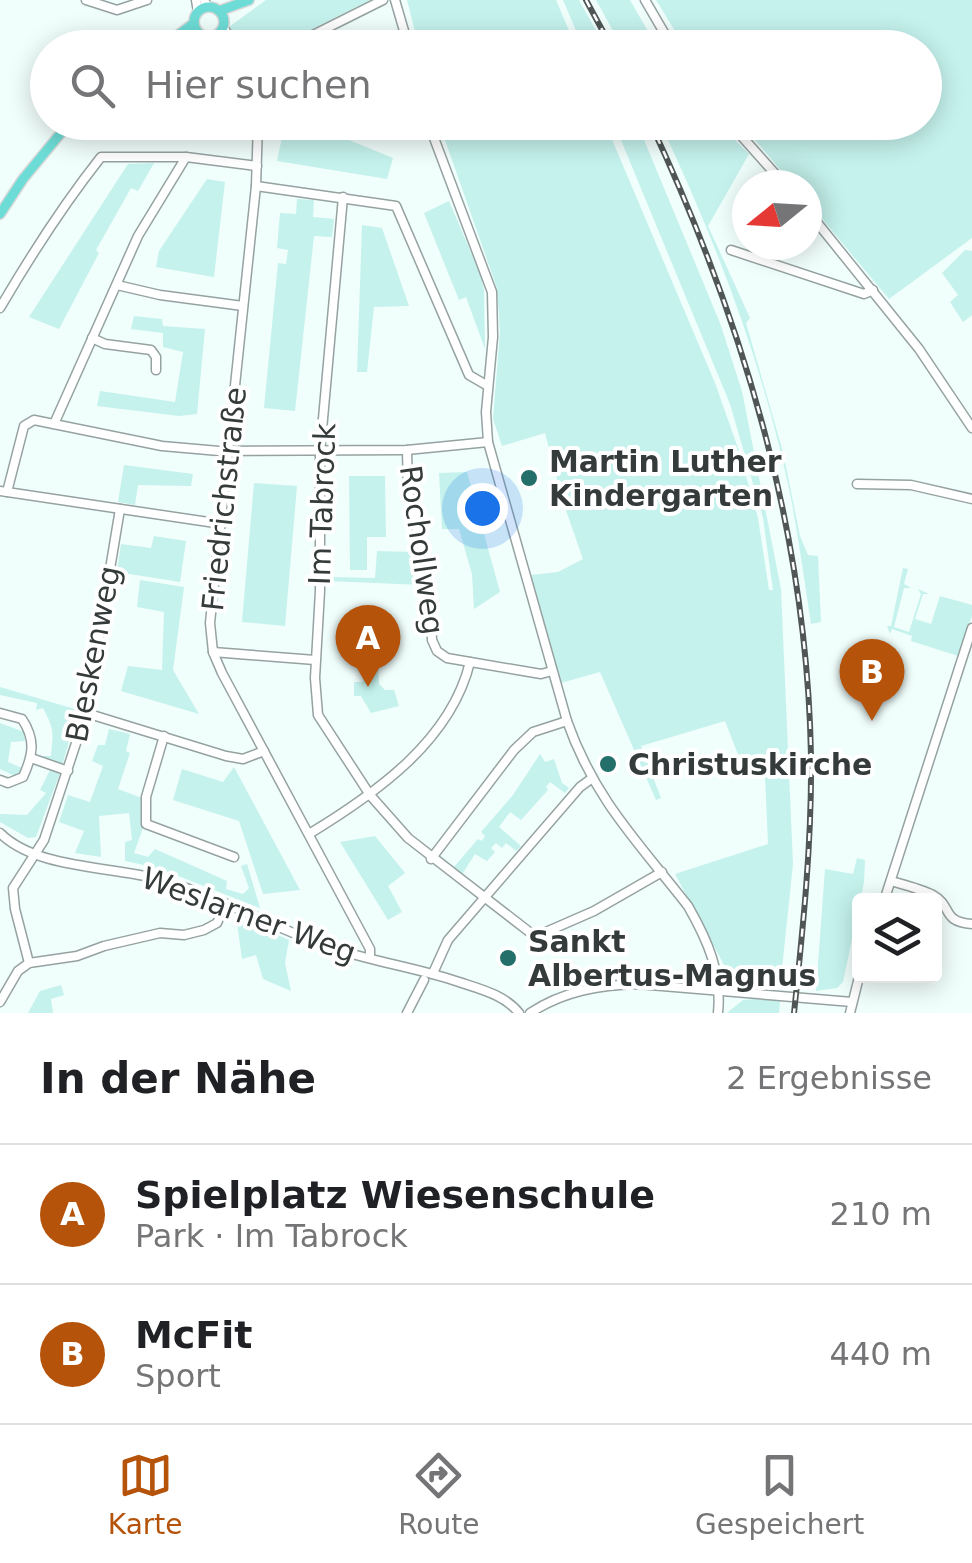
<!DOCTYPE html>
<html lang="de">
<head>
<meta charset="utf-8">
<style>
	body { margin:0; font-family:"DejaVu Sans",sans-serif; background:#f2f2f2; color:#202124 }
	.controls { position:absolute; right:30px; bottom:30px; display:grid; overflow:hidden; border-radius:10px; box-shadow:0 5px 25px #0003 }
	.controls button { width:90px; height:90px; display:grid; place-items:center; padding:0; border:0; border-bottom:2px solid #e0e0e0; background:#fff; color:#202124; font:50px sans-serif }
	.compass { position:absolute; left:732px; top:170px; width:90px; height:90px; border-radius:50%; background:#fff; box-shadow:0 5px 25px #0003; rotate:252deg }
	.you { position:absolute; left:482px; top:508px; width:35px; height:35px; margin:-25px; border:8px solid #fff; border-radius:50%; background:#1a73e8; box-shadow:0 0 0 15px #1a73e833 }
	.badge { display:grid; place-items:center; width:65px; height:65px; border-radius:50%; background:#b45309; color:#fff; font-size:32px; font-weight:700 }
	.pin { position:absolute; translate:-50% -82px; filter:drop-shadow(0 2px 5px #0008) }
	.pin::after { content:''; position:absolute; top:52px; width:35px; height:30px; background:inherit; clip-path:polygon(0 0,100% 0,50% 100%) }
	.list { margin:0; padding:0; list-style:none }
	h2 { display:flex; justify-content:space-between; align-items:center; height:130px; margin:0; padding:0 40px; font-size:42px }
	h2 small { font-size:32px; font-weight:400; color:#757577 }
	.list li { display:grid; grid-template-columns:65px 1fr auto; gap:30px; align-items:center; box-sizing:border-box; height:140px; padding:0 40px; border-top:2px solid #e0e0e0 }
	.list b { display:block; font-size:38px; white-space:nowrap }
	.list p { margin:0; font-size:32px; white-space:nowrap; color:#757577 }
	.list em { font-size:32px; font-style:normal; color:#757577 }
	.icon { flex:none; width:55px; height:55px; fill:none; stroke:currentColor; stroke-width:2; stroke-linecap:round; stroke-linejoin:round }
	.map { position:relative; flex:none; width:972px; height:1013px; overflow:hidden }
	.search { position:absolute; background:#fff; box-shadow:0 5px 25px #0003; left:30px; right:30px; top:30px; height:110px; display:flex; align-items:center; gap:25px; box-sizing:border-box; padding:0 35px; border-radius:55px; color:#757577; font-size:38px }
	.sheet { height:410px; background:#fff }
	nav { display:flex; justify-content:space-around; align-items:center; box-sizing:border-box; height:140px; border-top:2px solid #e0e0e0; background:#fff; font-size:28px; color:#757577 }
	nav a { display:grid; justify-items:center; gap:5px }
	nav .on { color:#b45309 }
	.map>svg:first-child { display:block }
	.green { fill:#c5f2ed }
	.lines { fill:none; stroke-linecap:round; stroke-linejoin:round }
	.minor-casing { stroke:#96a2a1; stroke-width:11 }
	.major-casing { stroke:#d7d8d8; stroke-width:12 }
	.minor { stroke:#fff; stroke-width:8 }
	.major { stroke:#6edcd6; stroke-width:9 }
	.rail-casing { stroke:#4f5655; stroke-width:6 }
	.rail { stroke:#fff; stroke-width:2.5; stroke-dasharray:8; stroke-linecap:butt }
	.poi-dot { fill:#256f6a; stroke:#fff; stroke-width:4 }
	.labels { text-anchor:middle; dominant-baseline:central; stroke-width:8; stroke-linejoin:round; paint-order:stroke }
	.poi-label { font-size:30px; font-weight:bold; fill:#353b3a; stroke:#fff; text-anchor:start }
	.street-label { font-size:30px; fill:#353b3a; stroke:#fff }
</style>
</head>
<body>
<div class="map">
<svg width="972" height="1013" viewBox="0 0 972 1013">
	<rect width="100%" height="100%" fill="#f0fefc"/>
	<g class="green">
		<polygon points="266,0 371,0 276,47 247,47 229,27"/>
		<polygon points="407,0 556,0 576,47 419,47"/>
		<polygon points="563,0 579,0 605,47 583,47"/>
		<polygon points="596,0 630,0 657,47 622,47"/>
		<polygon points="656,0 972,0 972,238 889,299 813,208 813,201 807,201 807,185 793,185 741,123 924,122 924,48 685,47"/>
		<path d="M712,122L718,123L749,154L708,226L750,318L746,323L783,452L800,536L808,555L818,556L821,622L811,624C805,584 799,543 792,503C766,372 717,243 660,123Z"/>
		<polygon points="285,123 307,123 393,158 387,179 277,161"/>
		<polygon points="439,123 605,123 715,383 738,448 758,518 769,590 773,590 763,518 730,404 614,123 637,123 720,323 742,391 781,589 793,864 780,988 756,986 731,978 675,874 768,844 764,754 739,757 725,721 641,746 661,798 656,800 600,672 561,683 530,575 558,572 583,559 563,502 545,433 502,446 493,419 500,332 497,288"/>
		<polygon points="154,163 138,191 131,188 96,250 99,253 59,329 29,317 128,164"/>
		<polygon points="207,179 225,182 214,277 156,267 159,251"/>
		<polygon points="297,199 314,200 313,217 334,219 332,237 314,236 295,411 264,408 278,263 286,264 288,250 277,248 280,213 296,214"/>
		<polygon points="449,201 481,276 484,290 485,349 466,297 459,300 424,213"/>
		<polygon points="362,225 382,228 409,306 374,307 367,372 357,372"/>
		<polygon points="965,250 972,251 972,315 963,322 950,302 958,295 942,273"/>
		<polygon points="134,316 162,319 163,326 205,329 197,414 179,416 97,406 100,391 175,402 183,352 163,347 163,333 131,329"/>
		<polygon points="124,465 193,474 191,486 138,485 135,505 118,502"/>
		<polygon points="467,472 500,592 474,609 472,574 459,529 442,529 439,473"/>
		<polygon points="349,476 385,476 386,537 367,537 367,570 350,570"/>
		<polygon points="254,483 297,486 285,626 242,622"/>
		<polygon points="154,536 186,541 180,582 117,572 121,544 151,548"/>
		<polygon points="377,551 415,552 421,585 329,581 329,577 375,578"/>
		<polygon points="903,568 908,569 904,584 911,588 904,588 894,627 909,632 921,594 918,589 929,594 923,594 915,619 931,624 940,596 972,605 972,616 958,656 911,641 912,636 892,629 890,634 887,626 891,626"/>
		<polygon points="140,580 184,587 173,670 199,714 121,691 128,666 162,670 164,612 137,607"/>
		<polygon points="362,659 378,659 379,684 385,690 394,690 399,706 371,713 361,696 354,696 354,682 363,682"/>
		<path d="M0,687L78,710L62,766L38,756H51C53,732 55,731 43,708L36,710L37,703L0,695Z"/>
		<polygon points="0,723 24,732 25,741 11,742 8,762 22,768 17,777 0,769"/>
		<polygon points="109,729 130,734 126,751 130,753 118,789 142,798 143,828 134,853 148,857 155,849 227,881 226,889 243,894 249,888 241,866 247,864 260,908 158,868 125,861 125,842 132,840 129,813 99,816 101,857 75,853 84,831 59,822 68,795 90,802 103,766 92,761 98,745 105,745"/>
		<polygon points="540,754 545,762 554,759 562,783 569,788 565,793 550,782 546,787 548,790 521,820 510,812 499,827 521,846 516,851 506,843 502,848 496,843 491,848 495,852 487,861 475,854 461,876 440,859 441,856 454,867 478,839 482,841 485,836 481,832 513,795"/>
		<polygon points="234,767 300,890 263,894 239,821 173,800 182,769 223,782"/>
		<polygon points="50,770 60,773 36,837 28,838 0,822 0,814 27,815 46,793 40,790"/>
		<polygon points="375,836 405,873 388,886 402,912 388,920 340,842"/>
		<polygon points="857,858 865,860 864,882 843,982 837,988 816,991 825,869 853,874"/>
		<polygon points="248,922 289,940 285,963 291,991 263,979 256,955 242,959 237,923"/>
		<polygon points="61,985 64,995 51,999 53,1013 28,1013 40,991"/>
		<polygon points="755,999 780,1001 779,1013 727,1013 743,1000"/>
	</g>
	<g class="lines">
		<g class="minor-casing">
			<g id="minor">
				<polyline points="86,0 117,10 147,0"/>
				<polyline points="196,0 198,12"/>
				<polyline points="204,0 208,7"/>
				<polyline points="395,0 409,48"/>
				<polyline points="645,0 673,48"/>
				<polyline points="223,27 237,48"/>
				<polyline points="215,36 234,48"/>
				<polyline points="287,48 383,0"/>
				<polyline points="258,122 256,186 210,623 213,652 222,673 370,949 370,957"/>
				<polyline points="413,122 423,122"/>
				<path d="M428,122L492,292L493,337L486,412L488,442L567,721C595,800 638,842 688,906C708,941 722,973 718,1013"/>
				<polyline points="729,122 785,185"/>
				<polyline points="256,186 396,206 469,375 488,386"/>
				<polyline points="343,197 320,452 320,591 315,678 318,715 370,795 408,838 532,934 539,935 594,911 662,872"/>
				<polyline points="807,210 919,349 972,428"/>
				<polyline points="731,250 864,294 873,290"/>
				<polyline points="117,285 160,295 243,306"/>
				<path d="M0,308C31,255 63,205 101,157H186"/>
				<polyline points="92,338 105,344 151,350 156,357 156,370"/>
				<polyline points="54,424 138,236 186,157 257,166"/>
				<polyline points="407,450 408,491 429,580 432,640 437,651 447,658 541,674 552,671"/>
				<polyline points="857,484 911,485 972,499"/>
				<polyline points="0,491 222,524"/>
				<polyline points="7,492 24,426 34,420 162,446 219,451 407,450 488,442"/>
				<polyline points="213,652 315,660"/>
				<path d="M0,713L22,719C36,740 33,755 23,777L8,783L0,780"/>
				<polyline points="86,713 226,756 243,759 264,751"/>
				<polyline points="164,736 146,797 146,824 234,857"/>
				<polyline points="31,758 68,771"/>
				<path d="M0,833C36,869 110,866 158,879C221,896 279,932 342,951C381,963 421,969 459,982C480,989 505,995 519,1013"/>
				<path d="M309,834C375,794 451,741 470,662"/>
				<polyline points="431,859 514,750 533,732 567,721"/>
				<path d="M891,881C905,885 921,889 933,895C953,906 941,922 972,924"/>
				<polyline points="884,901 972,628"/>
				<polyline points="29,963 15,909 13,888 44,840 86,713 120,509"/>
				<polyline points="433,973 448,940 580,787 591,779"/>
				<polyline points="0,1002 18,971 29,963 77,956 104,946 160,933 184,935 204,930 217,923 225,905"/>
				<polyline points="407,1013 424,980"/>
				<path d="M530,1013C564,991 599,985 638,984L852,1002"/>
				<polyline points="850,1013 860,973"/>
			</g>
		</g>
		<g class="major-casing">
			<g id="major">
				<circle cx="209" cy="22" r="15"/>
				<polyline points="219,11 249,0"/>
				<polyline points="161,48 194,23"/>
				<polyline points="0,214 23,179 70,122"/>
			</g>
		</g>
		<use href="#minor" class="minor"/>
		<use href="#major" class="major"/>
		<g class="rail-casing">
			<g id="rail">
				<polyline points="586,0 612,48"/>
				<path d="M650,122C744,323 807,534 811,756C812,842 803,928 794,1013"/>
			</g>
		</g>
		<use href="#rail" class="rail"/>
	</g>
	<g class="poi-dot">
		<circle cx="529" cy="478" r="10"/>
		<circle cx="608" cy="764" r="10"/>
		<circle cx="508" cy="958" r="10"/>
	</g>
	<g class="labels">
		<g class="poi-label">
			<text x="549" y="461">Martin Luther<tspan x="549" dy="34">Kindergarten</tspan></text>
			<text x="628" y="764">Christuskirche</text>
			<text x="528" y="941">Sankt<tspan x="528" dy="34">Albertus-Magnus</tspan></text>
		</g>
		<g class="street-label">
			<text transform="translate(224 499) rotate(-84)">Friedrichstraße</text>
			<text transform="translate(322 504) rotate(-88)">Im Tabrock</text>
			<text transform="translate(422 550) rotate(82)">Rochollweg</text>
			<text transform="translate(93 654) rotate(-79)">Bleskenweg</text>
			<text transform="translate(249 915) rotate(20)">Weslarner Weg</text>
		</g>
	</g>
</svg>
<div class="controls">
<button><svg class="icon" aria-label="layers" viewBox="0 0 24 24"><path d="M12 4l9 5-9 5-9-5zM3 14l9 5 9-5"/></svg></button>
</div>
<svg class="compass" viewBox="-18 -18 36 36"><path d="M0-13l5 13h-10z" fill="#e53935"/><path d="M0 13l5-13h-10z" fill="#757577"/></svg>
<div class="you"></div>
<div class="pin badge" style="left:368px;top:687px">A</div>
<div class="pin badge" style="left:872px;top:721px">B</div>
<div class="search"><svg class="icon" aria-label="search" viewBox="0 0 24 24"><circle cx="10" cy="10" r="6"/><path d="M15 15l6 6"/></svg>Hier suchen</div>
</div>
<section class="sheet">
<h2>In der Nähe<small>2 Ergebnisse</small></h2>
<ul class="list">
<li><span class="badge">A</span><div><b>Spielplatz Wiesenschule</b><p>Park · Im Tabrock</p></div><em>210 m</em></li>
<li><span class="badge">B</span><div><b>McFit</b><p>Sport</p></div><em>440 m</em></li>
</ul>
</section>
<nav>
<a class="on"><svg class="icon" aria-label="map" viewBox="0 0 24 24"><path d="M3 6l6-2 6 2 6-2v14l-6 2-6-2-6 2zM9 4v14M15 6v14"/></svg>Karte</a>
<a><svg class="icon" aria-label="directions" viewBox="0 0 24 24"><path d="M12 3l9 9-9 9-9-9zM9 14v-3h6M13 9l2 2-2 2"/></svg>Route</a>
<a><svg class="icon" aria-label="saved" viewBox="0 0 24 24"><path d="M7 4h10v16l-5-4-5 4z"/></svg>Gespeichert</a>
</nav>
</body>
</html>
